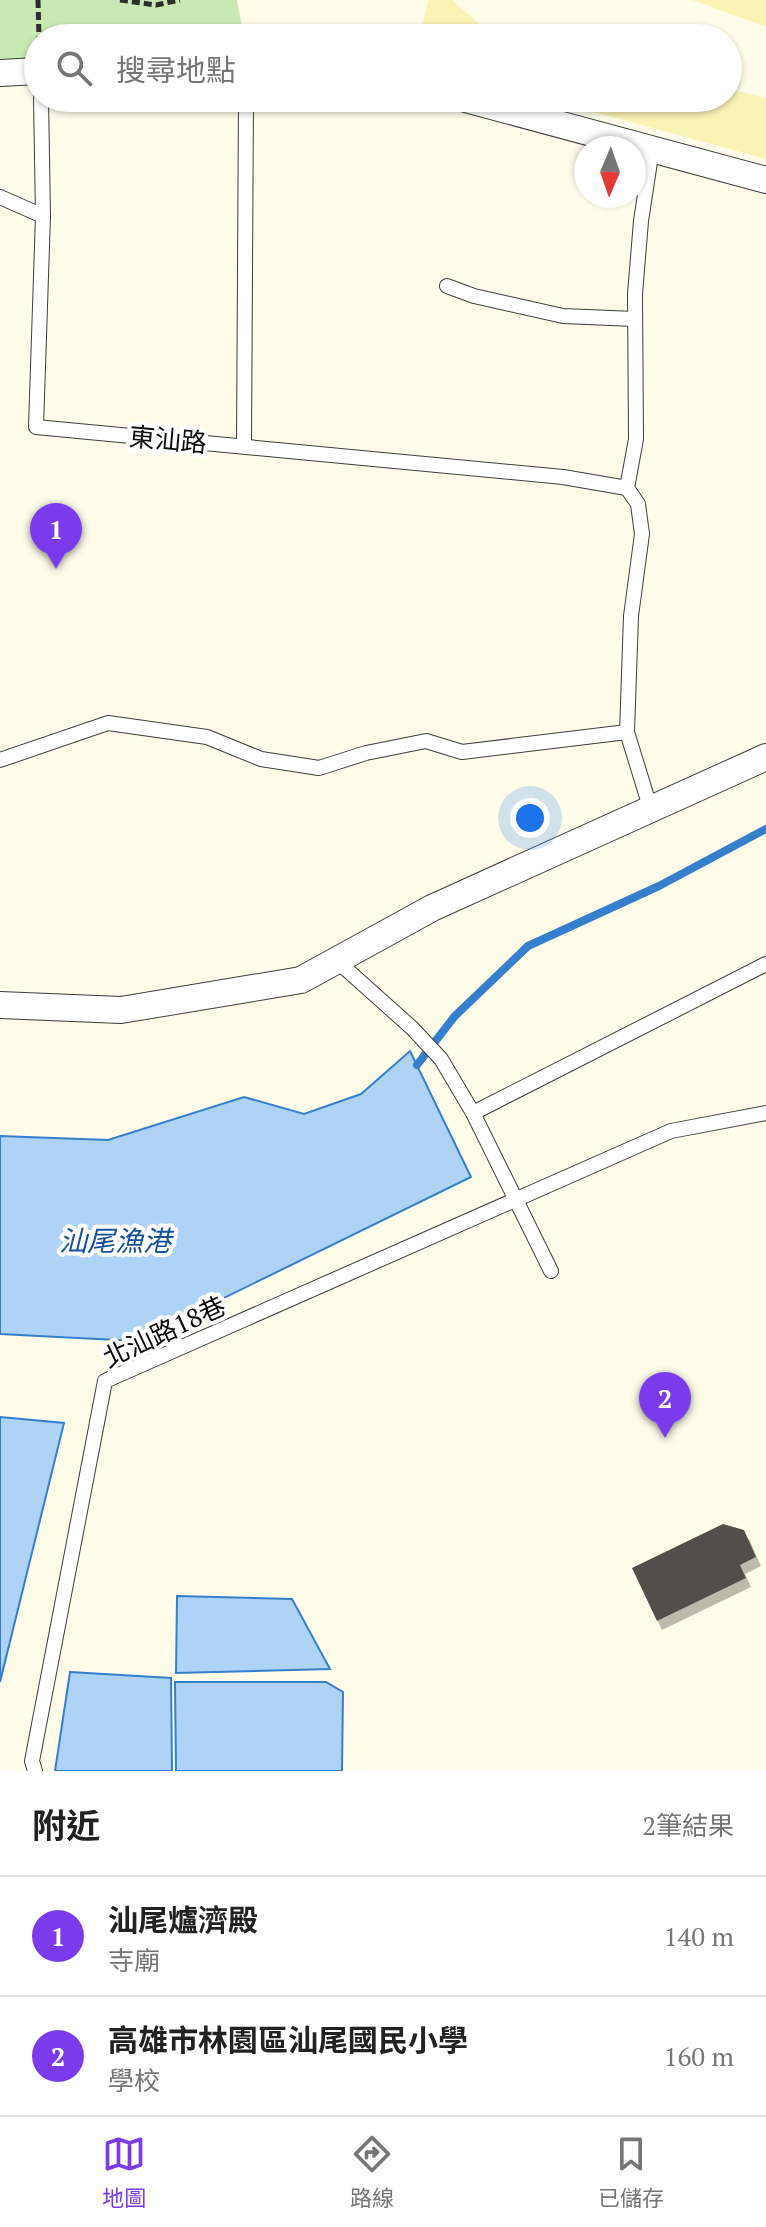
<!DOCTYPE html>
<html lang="zh-TW">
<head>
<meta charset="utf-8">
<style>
	body { margin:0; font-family:"PT Serif","Noto Sans TC",serif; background:#f6f6f6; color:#222 }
	.compass { position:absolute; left:574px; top:136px; width:72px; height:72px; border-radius:50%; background:#fff; box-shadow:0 2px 6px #0004; rotate:182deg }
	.you { position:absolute; left:530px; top:818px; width:28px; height:28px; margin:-20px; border:6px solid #fff; border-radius:50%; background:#1a73e8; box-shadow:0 0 0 12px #1a73e833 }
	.badge { display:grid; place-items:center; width:52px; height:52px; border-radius:50%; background:#7c3aed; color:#fff; font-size:26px; font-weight:700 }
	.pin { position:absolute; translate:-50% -66px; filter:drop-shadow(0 2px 4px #0008) }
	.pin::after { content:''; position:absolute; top:42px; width:28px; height:24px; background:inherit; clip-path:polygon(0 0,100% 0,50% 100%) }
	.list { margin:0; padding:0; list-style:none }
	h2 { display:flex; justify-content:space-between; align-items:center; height:104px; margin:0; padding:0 32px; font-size:34px }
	h2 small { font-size:26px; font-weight:400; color:#767676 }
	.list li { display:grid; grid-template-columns:52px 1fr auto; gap:24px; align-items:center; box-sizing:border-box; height:120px; padding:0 32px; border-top:2px solid #e0e0e0 }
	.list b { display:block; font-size:30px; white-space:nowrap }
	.list p { margin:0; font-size:26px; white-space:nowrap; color:#767676 }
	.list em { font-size:26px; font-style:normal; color:#767676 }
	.icon { flex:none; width:44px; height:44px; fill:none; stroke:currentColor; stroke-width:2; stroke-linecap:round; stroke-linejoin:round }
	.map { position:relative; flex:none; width:766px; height:1771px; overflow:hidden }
	.search { position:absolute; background:#fff; box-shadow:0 2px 6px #0004; left:24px; right:24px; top:24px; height:88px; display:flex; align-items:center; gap:20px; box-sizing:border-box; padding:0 28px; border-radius:44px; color:#767676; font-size:30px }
	.sheet { height:344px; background:#fff }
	nav { display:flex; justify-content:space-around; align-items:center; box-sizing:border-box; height:112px; border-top:2px solid #e0e0e0; background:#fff; font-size:22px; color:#767676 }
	nav a { display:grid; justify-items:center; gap:4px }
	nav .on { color:#7c3aed }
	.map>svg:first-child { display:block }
	.green { fill:#c9e9b4 }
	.sand { fill:#fbf3b6 }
	.water { fill:#aed3f6; stroke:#357fcd; stroke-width:2 }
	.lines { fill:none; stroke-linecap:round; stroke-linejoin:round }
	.stream { stroke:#357fcd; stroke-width:8 }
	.building { fill:#544e48; filter:url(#shadow) }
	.service-casing { stroke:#3e3e3e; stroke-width:16 }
	.minor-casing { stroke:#3e3e3e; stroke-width:28 }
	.path { stroke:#2d2d2d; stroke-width:5; stroke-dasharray:8 4; stroke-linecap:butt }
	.service { stroke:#fff; stroke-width:14 }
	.minor { stroke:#fff; stroke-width:26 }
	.labels { text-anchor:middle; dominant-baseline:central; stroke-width:8; stroke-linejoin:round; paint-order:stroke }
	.street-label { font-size:26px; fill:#0b0b0b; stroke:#fff }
	.water-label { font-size:28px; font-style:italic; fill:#15529c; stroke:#fff }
</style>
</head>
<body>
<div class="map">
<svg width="766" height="1771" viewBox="0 0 766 1771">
	<defs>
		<filter id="shadow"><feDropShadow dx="5" dy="9" stdDeviation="0" flood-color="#0004"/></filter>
	</defs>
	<rect width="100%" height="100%" fill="#fffdea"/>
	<polygon class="green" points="0,0 237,0 244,38 38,38 38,61 0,63"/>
	<g class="sand">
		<polygon points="428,0 452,0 477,22 510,38 420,38"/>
		<polygon points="693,0 766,0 766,27 692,0"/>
		<polygon points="728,89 766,98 766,159 542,98 728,98"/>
	</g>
	<g class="water">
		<polygon points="410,1051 471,1177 136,1341 0,1334 0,1136 108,1140 244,1097 304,1114 361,1094"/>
		<polygon points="0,1417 64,1423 0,1682"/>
		<polygon points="177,1596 292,1599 330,1669 176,1673"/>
		<polygon points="70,1672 171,1678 172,1771 55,1771"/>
		<polygon points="175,1682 326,1682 343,1692 342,1771 176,1771"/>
	</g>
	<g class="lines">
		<polyline class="stream" points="417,1065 454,1017 528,946 659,886 766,829"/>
	</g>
	<polygon class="building" points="723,1524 744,1530 756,1557 740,1565 746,1578 657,1621 632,1568"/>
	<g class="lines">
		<g class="service-casing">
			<g id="service">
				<polyline points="41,98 43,216 36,427 563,477 627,488"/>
				<polyline points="0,197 43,216"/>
				<polyline points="447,286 474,296 563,316 635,319"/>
				<polyline points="244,445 246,98"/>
				<polyline points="0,760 108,723 207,737 261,759 319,768 366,753 426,741 462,752 627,732"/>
				<polyline points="650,807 627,732 631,616 642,534 638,504 627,488 636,439 635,294 641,221 652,149"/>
				<polyline points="336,960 412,1028 441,1059 473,1113 551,1271"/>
				<polyline points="473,1113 766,964"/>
				<polyline points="35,1771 32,1761 105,1381 671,1131 766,1113"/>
			</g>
		</g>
		<g class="minor-casing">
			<g id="minor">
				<polyline points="0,73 38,71"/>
				<polyline points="462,98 766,180"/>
				<polyline points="0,1005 121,1010 301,980 432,908 766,757"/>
			</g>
		</g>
		<g class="path">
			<polyline points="38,0 39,38"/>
			<polyline points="120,0 156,5 180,0"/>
		</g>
		<use href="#service" class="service"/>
		<use href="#minor" class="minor"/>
	</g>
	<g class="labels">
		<g class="street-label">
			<text transform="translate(168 439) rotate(5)">東汕路</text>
			<text transform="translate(164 1331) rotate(-25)">北汕路18巷</text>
		</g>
		<g class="water-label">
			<text x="115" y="1240">汕尾漁港</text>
		</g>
	</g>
</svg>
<svg class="compass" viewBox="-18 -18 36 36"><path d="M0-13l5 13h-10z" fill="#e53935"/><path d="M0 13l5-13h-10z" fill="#767676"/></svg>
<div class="you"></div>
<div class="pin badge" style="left:56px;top:569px">1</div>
<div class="pin badge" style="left:665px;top:1438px">2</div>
<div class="search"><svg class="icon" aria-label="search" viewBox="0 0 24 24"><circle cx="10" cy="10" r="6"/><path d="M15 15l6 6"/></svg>搜尋地點</div>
</div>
<section class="sheet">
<h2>附近<small>2筆結果</small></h2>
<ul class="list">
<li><span class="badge">1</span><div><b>汕尾爐濟殿</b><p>寺廟</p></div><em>140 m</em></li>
<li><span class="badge">2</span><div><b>高雄市林園區汕尾國民小學</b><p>學校</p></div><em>160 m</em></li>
</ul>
</section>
<nav>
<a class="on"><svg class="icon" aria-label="map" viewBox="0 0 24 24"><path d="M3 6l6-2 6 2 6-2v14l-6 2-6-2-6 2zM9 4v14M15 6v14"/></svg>地圖</a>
<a><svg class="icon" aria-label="directions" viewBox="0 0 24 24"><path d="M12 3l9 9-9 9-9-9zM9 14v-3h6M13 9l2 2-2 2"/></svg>路線</a>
<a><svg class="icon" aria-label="saved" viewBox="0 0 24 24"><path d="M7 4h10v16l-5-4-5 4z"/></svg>已儲存</a>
</nav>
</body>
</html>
